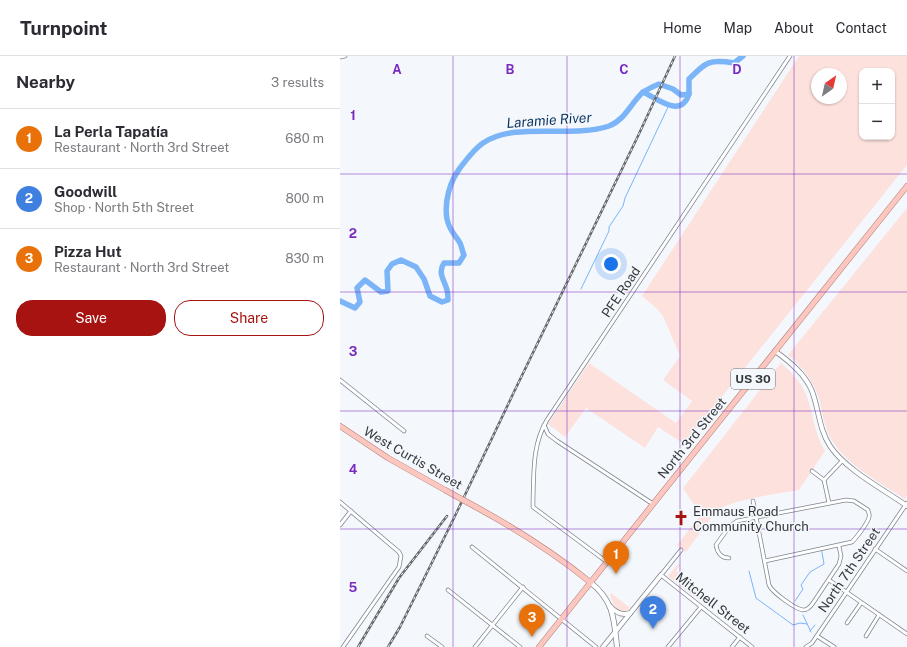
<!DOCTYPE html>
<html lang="en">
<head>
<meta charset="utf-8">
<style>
	body { margin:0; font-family:"Public Sans",sans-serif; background:#f7f7f7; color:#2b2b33 }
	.controls { position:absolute; right:12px; top:12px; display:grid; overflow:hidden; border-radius:8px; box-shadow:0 1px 3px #0004 }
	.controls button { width:36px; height:36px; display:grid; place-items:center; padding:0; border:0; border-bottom:1px solid #e1e1e2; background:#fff; color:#2b2b33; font:20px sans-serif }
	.compass { position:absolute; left:471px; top:12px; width:36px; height:36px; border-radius:50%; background:#fff; box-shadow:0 1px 3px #0004; rotate:34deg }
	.you { position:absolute; left:271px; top:208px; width:14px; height:14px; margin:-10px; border:3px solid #fff; border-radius:50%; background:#1a73e8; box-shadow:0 0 0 6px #1a73e833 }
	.badge { display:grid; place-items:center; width:26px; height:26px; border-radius:50%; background:#a71310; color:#fff; font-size:13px; font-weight:700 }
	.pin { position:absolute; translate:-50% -33px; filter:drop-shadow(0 1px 2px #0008) }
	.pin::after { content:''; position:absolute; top:21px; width:14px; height:12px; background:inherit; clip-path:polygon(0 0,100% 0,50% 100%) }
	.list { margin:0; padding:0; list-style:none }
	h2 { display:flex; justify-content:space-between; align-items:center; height:52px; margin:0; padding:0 16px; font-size:17px }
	h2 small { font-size:13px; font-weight:400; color:#7c7c81 }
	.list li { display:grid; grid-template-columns:26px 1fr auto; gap:12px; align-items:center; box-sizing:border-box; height:60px; padding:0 16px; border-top:1px solid #e1e1e2 }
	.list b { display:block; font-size:15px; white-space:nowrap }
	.list p { margin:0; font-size:13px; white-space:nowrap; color:#7c7c81 }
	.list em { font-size:13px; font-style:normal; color:#7c7c81 }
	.actions { display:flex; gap:8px; padding:12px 16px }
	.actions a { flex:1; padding:9px 0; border:1px solid #a71310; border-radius:16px; text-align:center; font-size:14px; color:#a71310 }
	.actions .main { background:#a71310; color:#fff }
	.map { position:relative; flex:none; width:567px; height:591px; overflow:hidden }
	header { display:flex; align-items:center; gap:24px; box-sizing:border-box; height:56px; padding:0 20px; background:#fff; border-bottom:1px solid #e1e1e2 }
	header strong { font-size:19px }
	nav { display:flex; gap:22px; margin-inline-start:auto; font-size:14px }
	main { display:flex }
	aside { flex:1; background:#fff }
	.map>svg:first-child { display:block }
	.green { fill:#fde1dd; fill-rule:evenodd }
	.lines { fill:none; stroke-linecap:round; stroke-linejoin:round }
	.stream { stroke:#7cb4f8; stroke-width:1 }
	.river { stroke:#7cb4f8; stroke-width:5.5 }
	.minor-casing { stroke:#7f858e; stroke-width:4.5 }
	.tertiary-casing { stroke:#7f858e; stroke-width:5.5 }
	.secondary-casing { stroke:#7f858e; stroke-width:6 }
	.primary-casing { stroke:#b47c76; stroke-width:6 }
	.minor { stroke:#fff; stroke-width:3 }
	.tertiary { stroke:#fff; stroke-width:4 }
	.secondary { stroke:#fff; stroke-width:4.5 }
	.primary { stroke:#fbc7bf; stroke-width:5 }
	.rail-casing { stroke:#64686b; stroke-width:2.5 }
	.rail { stroke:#f4f8fd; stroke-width:1; stroke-dasharray:3; stroke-linecap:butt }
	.primary-bridge-casing { stroke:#b47c76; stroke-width:6; stroke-linecap:butt }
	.primary-bridge { stroke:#fbc7bf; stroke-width:5 }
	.grid { fill:none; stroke:#7b2cbf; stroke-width:1; stroke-opacity:0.55 }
	.labels { text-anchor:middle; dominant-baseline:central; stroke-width:3; stroke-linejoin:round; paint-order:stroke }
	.shield { fill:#f4f8fd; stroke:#6e7275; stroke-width:1 }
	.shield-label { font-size:12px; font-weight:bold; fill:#35383b }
	.street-label { font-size:13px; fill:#35383b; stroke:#f4f8fd }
	.poi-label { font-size:13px; fill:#35383b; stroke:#f4f8fd; text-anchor:start }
	.water-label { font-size:14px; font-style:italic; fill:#0c335e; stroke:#f4f8fd }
	.grid-label { font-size:13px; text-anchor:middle; font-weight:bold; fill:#7b2cbf; stroke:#f4f8fd; stroke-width:3; stroke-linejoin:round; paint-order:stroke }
</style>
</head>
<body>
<header>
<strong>Turnpoint</strong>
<nav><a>Home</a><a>Map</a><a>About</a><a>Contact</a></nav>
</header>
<main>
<aside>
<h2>Nearby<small>3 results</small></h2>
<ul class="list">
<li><span class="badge" style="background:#e8710a">1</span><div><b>La Perla Tapatía</b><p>Restaurant · North 3rd Street</p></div><em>680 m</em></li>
<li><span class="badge" style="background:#3f7fe0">2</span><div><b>Goodwill</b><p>Shop · North 5th Street</p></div><em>800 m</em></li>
<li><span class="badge" style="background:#e8710a">3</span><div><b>Pizza Hut</b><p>Restaurant · North 3rd Street</p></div><em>830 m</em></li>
</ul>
<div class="actions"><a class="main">Save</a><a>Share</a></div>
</aside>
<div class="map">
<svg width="567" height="591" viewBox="0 0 567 591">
	<rect width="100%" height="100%" fill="#f4f8fd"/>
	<g class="green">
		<path d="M459,0H567V109L344,388L318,371L305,392L246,352L225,381L208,368L249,307L336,367L352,345L323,324L340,300L323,260L317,253L302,240ZM522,15H552V81H522ZM477,18H501V42H477Z"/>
		<path d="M567,152V439L565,443C542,428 507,409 493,386C485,374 483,360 480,346C475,327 463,311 448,299Z"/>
		<path d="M441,307C452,317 462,327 467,341C474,360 474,377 485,395L459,434C437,438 393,443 376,455L346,496L337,489L363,456L355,450L343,432Z"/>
		<polygon points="338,508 340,509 336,515 348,523 346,526 342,523 339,526 361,543 360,545 328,520"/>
		<path d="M271,537L289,551L291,549V551L286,556C275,557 274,548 270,540Z"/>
	</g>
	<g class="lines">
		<g class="stream">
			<polyline points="241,233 269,175 269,171 283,150 285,142 329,49"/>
			<polyline points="409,515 416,542 453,569 460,567 467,568"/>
			<polyline points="455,545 463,533 461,529 470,516 484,508 481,491"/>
			<polyline points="463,559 471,576"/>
			<polyline points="470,575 475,569"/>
		</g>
		<g class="river">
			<path d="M303,36C318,43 341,63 349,38"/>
			<path d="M0,245L15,252L20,246L17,232L25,224L41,236L48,235L47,215L52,208L61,204L76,211L84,223L90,240L102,246L108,244C108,240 108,235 106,231C103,222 98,216 104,207H119L124,199C122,195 122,191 120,187C114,177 110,176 107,163C104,146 110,125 120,112C127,103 134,93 143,87C176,65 230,83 269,70C285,64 291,47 303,36C308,33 314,30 319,28L333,33L341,39L349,38V23C366,6 369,3 394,7L403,0"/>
		</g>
		<g class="minor-casing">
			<g id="minor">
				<polyline points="0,1 5,0"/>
				<polyline points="0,324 64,375"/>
				<polyline points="204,369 208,378 217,385 313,448"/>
				<polyline points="472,415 484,424 489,447"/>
				<polyline points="484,424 502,405"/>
				<path d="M413,445L429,529C432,536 455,553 463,554C468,554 471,550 473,547L499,508L501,500L499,490"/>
				<polyline points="0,446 59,496 61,500 59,511 3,591"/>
				<polyline points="0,469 11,455"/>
				<polyline points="132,491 256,591"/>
				<polyline points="535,493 567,515"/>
				<polyline points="341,494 321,519 412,591"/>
				<path d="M389,502C381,502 377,496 376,489L389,471L397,465L506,444L514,445L528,454C528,456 530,458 529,461C528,467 516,482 512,486L425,505"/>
				<path d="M267,506L193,451V444C194,417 192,389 207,364L450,0"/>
				<polyline points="489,524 567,578"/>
				<polyline points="108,534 180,591"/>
				<polyline points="507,567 521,547"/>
				<polyline points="87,580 102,591"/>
				<polyline points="477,580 494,591"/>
				<polyline points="526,580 539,559"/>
				<polyline points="135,591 183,531"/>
				<polyline points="328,591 361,551"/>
				<polyline points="392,591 400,581"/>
				<polyline points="466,591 472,587 567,447"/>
			</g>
		</g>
		<g class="tertiary-casing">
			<g id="tertiary">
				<path d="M435,295C450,306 465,318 472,335C479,354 479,373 490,390C506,414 543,433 567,450"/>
				<path d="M270,550C275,556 281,560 290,557"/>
				<polyline points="263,591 321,519"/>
			</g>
		</g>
		<g class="secondary-casing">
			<path id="secondary" d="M250,526C274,545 274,563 277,591"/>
		</g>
		<g class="primary-casing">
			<g id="primary">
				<polyline points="0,370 48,402 105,434"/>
				<path d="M136,451C178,474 214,497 250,526"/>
				<polyline points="199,591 567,130"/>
			</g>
		</g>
		<use href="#minor" class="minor"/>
		<use href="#tertiary" class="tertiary"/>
		<use href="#secondary" class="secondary"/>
		<use href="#primary" class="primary"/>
		<g class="rail-casing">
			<g id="rail">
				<polyline points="18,591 59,522 107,460"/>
				<polyline points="48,591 60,571 114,462 173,338 298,80 335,0"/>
			</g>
		</g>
		<use href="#rail" class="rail"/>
		<g class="primary-bridge-casing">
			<polyline id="primary-bridge" points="105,434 136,451"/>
		</g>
		<use href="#primary-bridge" class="primary-bridge"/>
	</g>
	<path class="grid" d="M113,0V591M227,0V591M340,0V591M454,0V591M0,118H567M0,236H567M0,355H567M0,473H567"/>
	<defs>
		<g id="church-bare" transform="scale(1.2)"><path d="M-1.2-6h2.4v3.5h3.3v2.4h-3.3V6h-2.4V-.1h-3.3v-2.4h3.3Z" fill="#a71310" stroke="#f4f8fd" stroke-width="2.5" paint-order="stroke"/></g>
	</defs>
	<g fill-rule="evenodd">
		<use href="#church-bare" x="341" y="462"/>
	</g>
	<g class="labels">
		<rect class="shield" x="391" y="313" width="44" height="20" rx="3"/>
		<g class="shield-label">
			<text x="413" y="323">US 30</text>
		</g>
		<g class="street-label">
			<text transform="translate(281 236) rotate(-56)">PFE Road</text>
			<text transform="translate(352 382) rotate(-51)">North 3rd Street</text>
			<text transform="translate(73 402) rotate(30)">West Curtis Street</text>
			<text transform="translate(509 514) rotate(-56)">North 7th Street</text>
			<text transform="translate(373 547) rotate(38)">Mitchell Street</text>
		</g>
		<g class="poi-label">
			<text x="353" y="455">Emmaus Road<tspan x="353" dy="15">Community Church</tspan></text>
		</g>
		<g class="water-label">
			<text transform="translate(209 64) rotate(-4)">Laramie River</text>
		</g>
	</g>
	<g class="grid-label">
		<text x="57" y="18">A</text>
		<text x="170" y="18">B</text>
		<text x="284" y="18">C</text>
		<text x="397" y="18">D</text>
		<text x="13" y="64">1</text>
		<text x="13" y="182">2</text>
		<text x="13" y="300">3</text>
		<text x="13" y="418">4</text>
		<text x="13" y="536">5</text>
	</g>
</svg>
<div class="controls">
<button>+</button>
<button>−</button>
</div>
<svg class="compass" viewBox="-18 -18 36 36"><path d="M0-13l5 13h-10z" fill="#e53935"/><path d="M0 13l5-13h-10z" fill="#7c7c81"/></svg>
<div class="you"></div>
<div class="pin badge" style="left:276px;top:518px;background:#e8710a">1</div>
<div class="pin badge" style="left:313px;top:573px;background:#3f7fe0">2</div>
<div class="pin badge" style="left:192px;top:581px;background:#e8710a">3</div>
</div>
</main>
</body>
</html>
